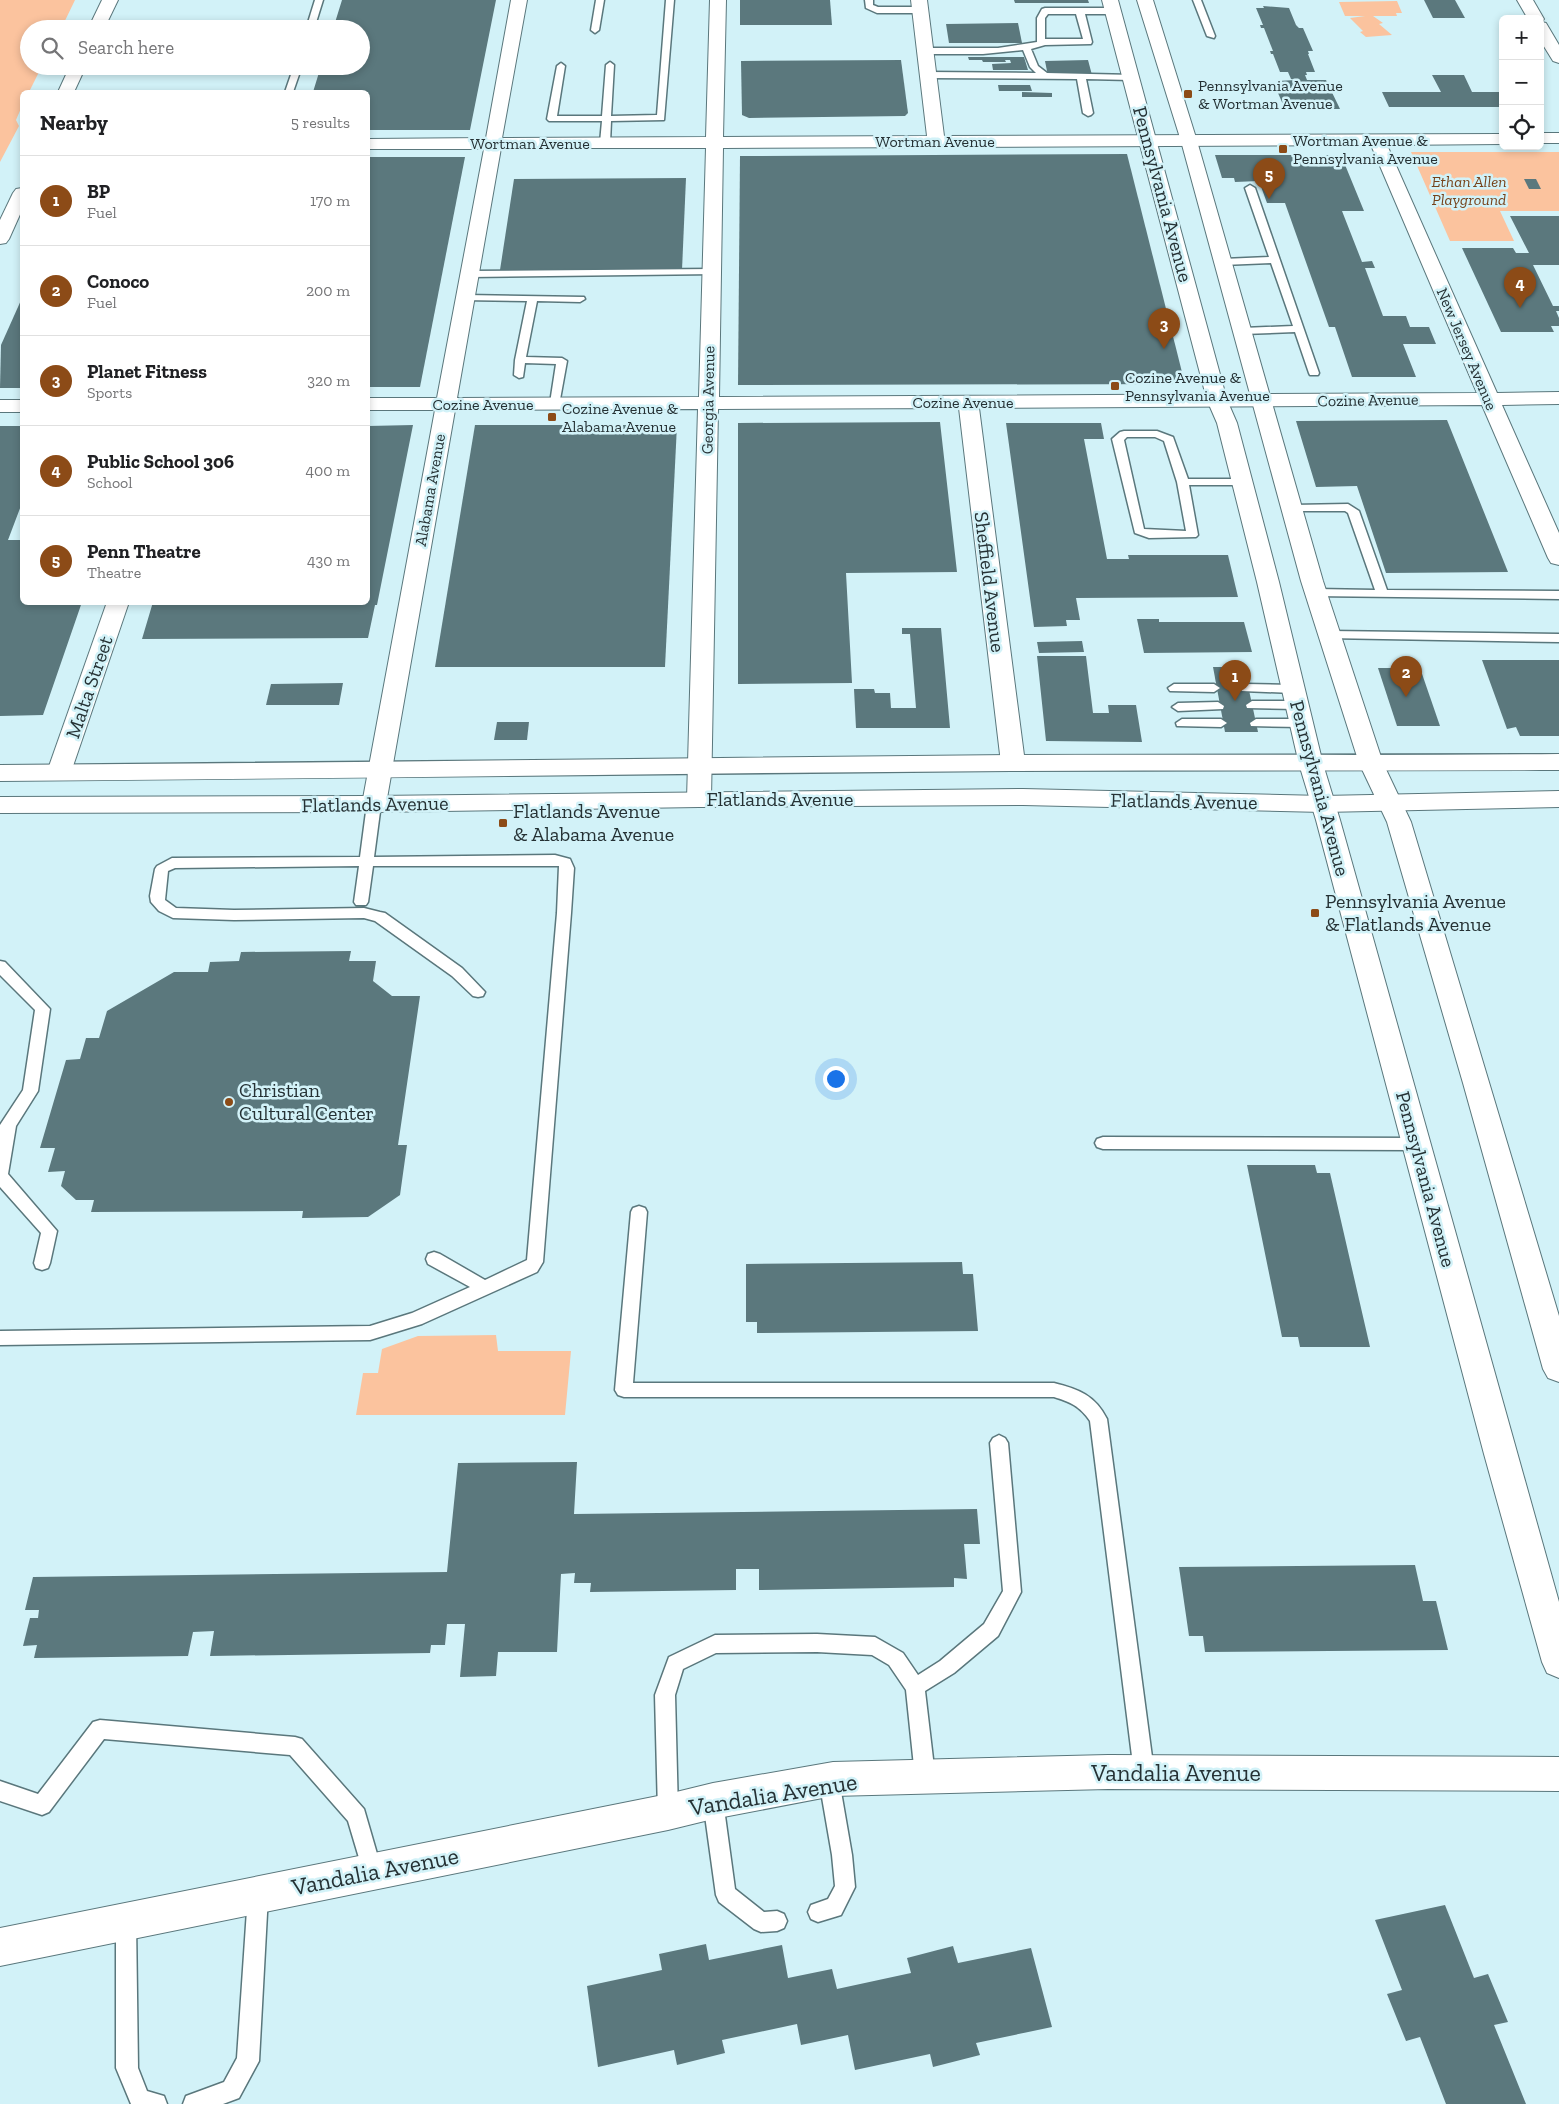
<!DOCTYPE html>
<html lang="en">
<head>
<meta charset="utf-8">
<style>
	body { margin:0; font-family:"Zilla Slab",serif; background:#f2f2f2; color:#202124 }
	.controls { position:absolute; right:15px; top:15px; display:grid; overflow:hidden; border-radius:8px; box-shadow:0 2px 8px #0003 }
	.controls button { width:45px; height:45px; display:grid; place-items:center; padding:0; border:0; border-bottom:1px solid #e0e0e0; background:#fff; color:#202124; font:25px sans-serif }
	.you { position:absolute; left:835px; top:1078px; width:18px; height:18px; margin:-12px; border:4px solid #fff; border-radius:50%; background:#1a73e8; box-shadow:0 0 0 8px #1a73e833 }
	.badge { display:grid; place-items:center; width:32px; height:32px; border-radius:50%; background:#8c4b17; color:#fff; font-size:16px; font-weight:700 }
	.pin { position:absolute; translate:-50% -41px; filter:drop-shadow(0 1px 2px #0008) }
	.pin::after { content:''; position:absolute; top:26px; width:18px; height:15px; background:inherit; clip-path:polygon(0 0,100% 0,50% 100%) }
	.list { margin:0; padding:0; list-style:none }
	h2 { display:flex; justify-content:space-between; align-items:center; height:65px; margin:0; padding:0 20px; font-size:21px }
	h2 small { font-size:16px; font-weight:400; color:#757577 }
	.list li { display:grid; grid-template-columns:32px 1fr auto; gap:15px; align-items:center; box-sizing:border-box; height:90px; padding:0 20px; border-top:1px solid #e0e0e0 }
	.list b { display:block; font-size:19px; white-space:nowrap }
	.list p { margin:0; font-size:16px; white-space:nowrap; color:#757577 }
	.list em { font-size:16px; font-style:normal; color:#757577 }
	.icon { flex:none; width:28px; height:28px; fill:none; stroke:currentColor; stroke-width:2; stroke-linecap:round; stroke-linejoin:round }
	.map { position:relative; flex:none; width:1559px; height:2104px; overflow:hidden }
	.search { position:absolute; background:#fff; box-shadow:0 2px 8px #0003; left:20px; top:20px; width:350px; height:55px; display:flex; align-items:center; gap:12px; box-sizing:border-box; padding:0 18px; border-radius:28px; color:#757577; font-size:19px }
	.panel { position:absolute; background:#fff; box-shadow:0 2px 8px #0003; left:20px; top:90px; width:350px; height:515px; border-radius:8px }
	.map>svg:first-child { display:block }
	.green { fill:#fbc39e }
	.building { fill:#5b787d }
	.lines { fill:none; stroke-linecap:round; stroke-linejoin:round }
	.lane-casing { stroke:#5a777c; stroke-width:3 }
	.street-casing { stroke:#5a777c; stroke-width:2 }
	.secondary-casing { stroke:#5a777c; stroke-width:2 }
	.primary-casing { stroke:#5a777c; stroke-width:2 }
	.lane { fill:#fff; fill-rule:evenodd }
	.street { fill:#fff; fill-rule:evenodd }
	.secondary { fill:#fff; fill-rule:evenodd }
	.primary { fill:#fff; fill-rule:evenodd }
	.poi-dot { fill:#8c4b17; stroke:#d2f2f8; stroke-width:2 }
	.labels { text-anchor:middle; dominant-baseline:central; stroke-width:5; stroke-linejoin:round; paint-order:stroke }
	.far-poi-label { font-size:16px; fill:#253134; stroke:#d2f2f8; text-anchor:start }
	.far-street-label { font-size:16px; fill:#253134; stroke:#d2f2f8 }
	.far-park-label { font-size:16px; font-style:italic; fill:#76421a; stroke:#d2f2f8 }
	.street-label { font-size:20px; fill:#253134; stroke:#d2f2f8 }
	.poi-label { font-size:20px; fill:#253134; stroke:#d2f2f8; text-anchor:start }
	.near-street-label { font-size:24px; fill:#253134; stroke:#d2f2f8 }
</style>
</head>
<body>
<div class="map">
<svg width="1559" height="2104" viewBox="0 0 1559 2104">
	<rect width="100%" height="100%" fill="#d2f2f8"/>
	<g class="green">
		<polygon points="0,0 75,0 61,29 29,29 29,66 42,66 29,92 22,92 22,106 16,120 19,126 0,162"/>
		<polygon points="1397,1 1402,13 1396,13 1397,16 1373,16 1383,23 1379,24 1392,35 1366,37 1360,32 1363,31 1350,18 1365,16 1345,16 1339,2"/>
		<polygon points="1411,152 1559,152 1559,211 1500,211 1514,241 1450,241"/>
		<polygon points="496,1335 498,1351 571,1351 565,1415 356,1415 363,1373 378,1373 382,1349 418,1336"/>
	</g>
	<g class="building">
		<polygon points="342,0 496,0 470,130 368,130 368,92 313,92 321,66 361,66 361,29 333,29"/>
		<polygon points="740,0 830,0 832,25 740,25"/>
		<polygon points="1014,0 1088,0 1089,3 1015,3"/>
		<polygon points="1424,0 1455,0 1465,18 1433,18"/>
		<polygon points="1263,6 1289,8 1296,25 1299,28 1303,28 1313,51 1308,51 1309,54 1308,54 1315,72 1306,72 1307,75 1305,75 1307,80 1326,80 1340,109 1285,109 1278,93 1282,93 1277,81 1296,80 1291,79 1288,72 1280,72 1273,54 1271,54 1270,51 1273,51 1264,28 1261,28 1260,25 1263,25 1256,8 1264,8"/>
		<polygon points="1018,23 1022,43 949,43 946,24"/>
		<polygon points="968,57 1024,57 1028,70 993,70 992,64 1011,63 1010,60 1005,60 1006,62 983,62 982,60 969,60"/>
		<polygon points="901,60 908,113 905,116 749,118 742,115 741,61"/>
		<polygon points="1088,60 1092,75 1048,76 1045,61"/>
		<polygon points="1432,75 1464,75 1472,92 1503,92 1503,107 1389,107 1382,92 1441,92"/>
		<polygon points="998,85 1030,85 1032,91 999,91"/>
		<polygon points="1022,92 1052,93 1052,97 1022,97"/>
		<polygon points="1127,154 1185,384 738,385 740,156"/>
		<polygon points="1215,155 1341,155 1364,211 1342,211 1362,262 1372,261 1375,268 1365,268 1383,316 1406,316 1410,327 1429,327 1436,344 1403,344 1416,377 1352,377 1335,327 1329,327 1285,203 1267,203 1259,181 1235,182 1234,178 1222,178"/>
		<polygon points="368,157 465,157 420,387 368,387"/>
		<polygon points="686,178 682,270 500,270 514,179"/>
		<polygon points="1524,179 1536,179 1541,189 1529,189"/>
		<polygon points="1510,216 1559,216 1559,265 1533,265 1553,306 1559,306 1559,311 1556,311 1559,318 1559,326 1551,326 1554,332 1501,332 1462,248 1513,248 1516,253 1529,253"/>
		<polygon points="22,298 22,388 0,388 1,345"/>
		<polygon points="1447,420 1508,572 1386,573 1357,486 1316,487 1296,421"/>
		<polygon points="940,422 957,572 846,573 852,683 738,684 738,423"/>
		<polygon points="1006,423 1101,423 1104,439 1084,439 1107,559 1129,559 1128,555 1228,555 1238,597 1076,598 1080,620 1066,620 1067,626 1034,627"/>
		<polygon points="413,425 377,605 375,605 368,638 142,639 153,602 368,602 368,426"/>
		<polygon points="475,425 677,425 665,667 435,667"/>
		<polygon points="0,426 22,426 22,503 8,540 22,540 22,602 82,602 43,715 0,716"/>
		<polygon points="1137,619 1159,619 1159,622 1244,622 1252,652 1144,653"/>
		<polygon points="902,628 941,628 950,728 856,728 854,689 874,689 875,693 890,693 891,708 916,708 910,634 902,634"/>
		<polygon points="1082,641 1084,652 1039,653 1037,642"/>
		<polygon points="1037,656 1086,656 1093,713 1109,713 1108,705 1136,705 1142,742 1046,741"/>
		<polygon points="1482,660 1559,660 1559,736 1520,736 1516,727 1507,729"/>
		<polygon points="1213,667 1244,667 1258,732 1225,732"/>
		<polygon points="1378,668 1420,668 1440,726 1397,726"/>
		<polygon points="343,683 339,705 266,705 271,684"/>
		<polygon points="497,722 529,722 527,740 494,740"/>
		<polygon points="351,951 349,961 376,961 373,981 392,996 420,996 398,1145 407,1145 400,1195 368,1217 302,1218 303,1211 91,1212 94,1200 76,1200 61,1186 65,1171 48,1172 55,1148 40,1148 66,1060 80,1059 86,1038 99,1038 107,1011 174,972 208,972 210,962 239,961 241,952"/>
		<polygon points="1247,1165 1315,1165 1317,1173 1330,1173 1370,1347 1300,1347 1298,1337 1282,1337"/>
		<polygon points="962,1262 963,1274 973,1274 978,1331 757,1333 757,1322 746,1322 746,1264"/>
		<polygon points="577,1462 574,1514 977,1509 980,1544 964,1544 967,1579 954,1578 954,1587 759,1590 759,1569 736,1569 736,1590 590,1592 591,1583 574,1583 575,1573 561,1574 557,1652 498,1652 496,1676 460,1677 465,1624 447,1624 445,1645 431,1645 430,1653 210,1656 214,1631 193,1632 188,1656 34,1658 37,1645 23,1646 30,1618 38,1618 39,1610 25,1610 33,1577 447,1572 458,1463"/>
		<polygon points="1415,1565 1423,1601 1436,1601 1448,1650 1205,1652 1203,1636 1189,1636 1179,1567"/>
		<polygon points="1445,1905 1474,1978 1488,1974 1508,2022 1494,2025 1526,2104 1446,2104 1420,2037 1406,2041 1387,1994 1402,1990 1375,1920"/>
		<polygon points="706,1944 709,1960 782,1945 788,1978 832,1969 837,1989 911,1973 907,1958 953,1946 958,1963 1031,1948 1052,2027 976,2043 980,2055 933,2067 930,2054 855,2070 848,2035 801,2045 797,2024 722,2040 725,2053 677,2065 674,2050 598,2067 587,1986 662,1970 659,1954"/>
	</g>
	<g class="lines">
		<g class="lane-casing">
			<g id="lane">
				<polygon points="315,0 323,0 314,29 306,29"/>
				<polygon points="596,0 604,0 599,30 595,33 591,30"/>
				<polygon points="666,0 674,0 664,120 611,121 610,143 605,146 600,143 602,121 549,121 547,119 557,66 561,63 565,66 557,116 602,116 606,65 610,62 614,65 611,116 657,115"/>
				<polygon points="865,0 873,0 873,5 878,7 920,7 924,10 920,13 877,13 866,8"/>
				<polygon points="1193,0 1201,0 1215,36 1214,38 1207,36"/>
				<path d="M1045,8H1113L1117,11L1113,14H1085L1092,42L1091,44L1045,45L1031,49L1038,66L1047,73L1134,75L1135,77L1131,80L1086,79L1093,113L1091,115L1088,116L1083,113L1077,79L928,78L924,75L928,72L1036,73L1030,67L1023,50L983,54H925L921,51L925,48H998L1037,42V18L1042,9ZM1048,14H1076L1083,39H1045V18Z"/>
				<polygon points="294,66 302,66 293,92 285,92"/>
				<polygon points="1250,185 1255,188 1319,373 1318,375 1310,375 1309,373 1295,332 1243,334 1238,331 1243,328 1293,326 1271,263 1223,265 1218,262 1223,259 1269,257 1245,188"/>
				<polygon points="712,269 717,272 716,274 470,277 465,274 470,271"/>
				<polygon points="466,295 584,297 585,299 580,302 537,301 526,357 562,358 567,361 559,405 555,406 550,403 556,364 525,363 523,377 519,378 514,375 515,360 527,301 462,300 462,296"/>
				<path d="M1124,431H1157L1173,437L1188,479H1243L1249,482L1243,485H1189L1198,535L1196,537L1149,538L1135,533L1112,439L1120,432ZM1127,437H1155L1164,441L1177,482L1186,531L1144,529L1124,440Z"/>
				<polygon points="1348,504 1359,511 1387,590 1559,591 1559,599 1312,596 1310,593 1316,589 1375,590 1348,513 1345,511 1293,511 1287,508 1293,505"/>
				<polygon points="1330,631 1559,634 1559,642 1326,638 1324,635"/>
				<polygon points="1174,684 1214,684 1220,688 1214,692 1170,691 1168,688"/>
				<polygon points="1246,684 1293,685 1299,689 1293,693 1242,691 1240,688"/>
				<polygon points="1252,701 1297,701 1303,705 1297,709 1247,708 1246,705"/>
				<polygon points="1218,702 1224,706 1223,709 1178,711 1172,707 1178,703"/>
				<polygon points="1182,719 1221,719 1227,723 1221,727 1177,726 1176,723"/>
				<polygon points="1256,719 1301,719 1307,723 1301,727 1251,726 1250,723"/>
				<polygon points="374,800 379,801 381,804 374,857 555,855 570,859 574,868 571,913 543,1262 537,1272 422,1324 370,1340 0,1345 0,1331 370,1326 412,1313 470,1287 428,1264 426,1259 428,1254 434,1252 440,1254 485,1280 527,1260 557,913 559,866 373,866 368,902 366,905 356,905 354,902 359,866 175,868 168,871 165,900 176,908 234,910 364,908 380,912 385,913 462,968 485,992 483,996 478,997 473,996 452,976 375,921 364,918 234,920 173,918 159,911 151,902 150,896 155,869 157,866 172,858 360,857 367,804 369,801"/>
				<polygon points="0,961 5,962 50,1009 38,1091 16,1126 8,1174 57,1231 50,1263 48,1268 42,1270 36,1268 34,1263 41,1233 0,1187 0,1125 23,1090 35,1010 0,975"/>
				<polygon points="1103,1137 1416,1138 1422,1140 1424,1144 1422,1148 1416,1150 1103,1149 1097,1147 1095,1143 1097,1139"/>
				<path d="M639,1206L645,1208L647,1212L633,1383H1054C1078,1389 1095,1395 1107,1419L1154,1772L1151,1779L1144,1781L1137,1779L1134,1772L1090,1421C1080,1406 1070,1402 1054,1397H624L618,1395L615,1390L631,1212L633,1208Z"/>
				<polygon points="999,1435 1005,1438 1008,1443 1021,1592 998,1636 954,1673 925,1691 935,1776 932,1783 925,1786 918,1783 915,1776 906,1690 889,1665 872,1655 817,1652 716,1653 683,1669 675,1695 678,1812 675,1819 668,1822 661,1819 658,1812 655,1695 669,1657 715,1635 817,1634 875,1637 903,1653 918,1675 940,1661 984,1624 1003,1591 990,1443 993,1438"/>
				<polygon points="100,1720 295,1737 302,1739 364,1809 382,1871 379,1878 372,1881 365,1878 348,1821 290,1755 104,1739 49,1812 42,1815 0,1801 0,1781 38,1794 93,1722"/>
				<polygon points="829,1770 836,1773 839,1780 852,1855 855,1887 841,1915 818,1922 811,1919 808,1912 811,1905 828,1899 835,1886 832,1855 819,1780 822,1773"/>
				<polygon points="713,1791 720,1794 723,1801 735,1889 764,1912 777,1911 784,1914 787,1921 784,1928 777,1931 761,1932 754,1929 719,1902 716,1895 703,1801 706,1794"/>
				<polygon points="258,1885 265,1888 268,1895 259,2061 239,2098 223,2104 183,2104 186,2096 224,2082 237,2058 248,1895 251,1888"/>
				<polygon points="126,1911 133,1914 136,1921 138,2068 147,2091 164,2096 167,2104 131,2104 116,2068 116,1921 119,1914"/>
			</g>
		</g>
		<g class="street-casing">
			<g id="street">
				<polygon points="102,0 118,0 104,29 88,29"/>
				<path d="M511,0H527L502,138L706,137L710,0H726L723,137L927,136L911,0H927L944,136L1503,134V144L1387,145L1497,393L1559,392V404L1502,405L1559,533V565L1551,563L1548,558L1482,405L979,408L1025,763L1022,769L1013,771L1004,769L1001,763L959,408L718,409L711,799L708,805L699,807L690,805L687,799L698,409L455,410L386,804L383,810L374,812L365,810L362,804L435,410H368V398H437L484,149H368V139L486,138ZM1371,145L1477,393L719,397L723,148ZM501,148H706L699,397L457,398Z"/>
				<polygon points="1517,0 1533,0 1544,19 1542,22 1546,23 1559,45 1559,63 1553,61 1540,40 1540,19 1528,19"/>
				<polygon points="70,66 86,66 74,92 58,92"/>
				<rect x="1540" y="133" width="19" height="10"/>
				<polygon points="22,188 22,210 9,239 6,243 0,244 0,220 13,193 16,189"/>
				<rect x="0" y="400" width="22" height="12"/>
				<polygon points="107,602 129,602 71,772 68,778 59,780 50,778 47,772"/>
			</g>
		</g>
		<g class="secondary-casing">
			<g id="secondary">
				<path d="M1559,754V770C1376,771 1193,770 1011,771C674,773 337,779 0,781V765C337,763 674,758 1011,755C1193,754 1376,756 1559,754Z"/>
				<polygon points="1023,789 1323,796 1559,791 1559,807 1323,812 1023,805 699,807 374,812 0,813 0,797 374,796"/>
				<polygon points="1108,1755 1559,1757 1559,1791 1108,1789 833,1796 713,1819 668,1830 0,1966 0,1928 668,1794 713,1783 833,1762"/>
			</g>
		</g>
		<g class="primary-casing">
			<g id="primary">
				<polygon points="1102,0 1118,0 1227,400 1237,423 1279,582 1323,764 1340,820 1559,1602 1559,1678 1547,1673 1542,1662 1484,1454 1316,820 1299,764 1257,582 1217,423 1207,400"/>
				<polygon points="1137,0 1153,0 1197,141 1323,581 1383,763 1411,822 1559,1316 1559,1382 1548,1378 1543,1369 1463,1083 1387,822 1359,763 1301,581 1181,141"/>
			</g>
		</g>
		<use href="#lane" class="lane"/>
		<use href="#street" class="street"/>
		<use href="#secondary" class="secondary"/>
		<use href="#primary" class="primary"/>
	</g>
	<g class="poi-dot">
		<rect x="1183" y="89" width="10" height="10" rx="2.5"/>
		<rect x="1278" y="144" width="10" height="10" rx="2.5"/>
		<rect x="1110" y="381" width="10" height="10" rx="2.5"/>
		<rect x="547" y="412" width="10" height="10" rx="2.5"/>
		<rect x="498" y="818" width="10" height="10" rx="2.5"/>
		<rect x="1310" y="908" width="10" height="10" rx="2.5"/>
		<circle cx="229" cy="1102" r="5"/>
	</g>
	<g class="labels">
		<g class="far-poi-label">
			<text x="1198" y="85">Pennsylvania Avenue<tspan x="1198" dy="18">&amp; Wortman Avenue</tspan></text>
			<text x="1293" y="140">Wortman Avenue &amp;<tspan x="1293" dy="18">Pennsylvania Avenue</tspan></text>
			<text x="1125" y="377">Cozine Avenue &amp;<tspan x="1125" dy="18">Pennsylvania Avenue</tspan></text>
			<text x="562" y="408">Cozine Avenue &amp;<tspan x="562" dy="18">Alabama Avenue</tspan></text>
		</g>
		<g class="far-street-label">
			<text x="935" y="141">Wortman Avenue</text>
			<text x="530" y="143">Wortman Avenue</text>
			<text transform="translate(1467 349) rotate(67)">New Jersey Avenue</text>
			<text transform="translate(708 400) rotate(-89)">Georgia Avenue</text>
			<text transform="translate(1368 400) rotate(-1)">Cozine Avenue</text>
			<text x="963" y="402">Cozine Avenue</text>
			<text x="483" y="404">Cozine Avenue</text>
			<text transform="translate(430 490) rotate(-80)">Alabama Avenue</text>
		</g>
		<g class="far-park-label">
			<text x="1469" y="181">Ethan Allen<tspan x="1469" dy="18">Playground</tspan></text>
		</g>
		<g class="street-label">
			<text transform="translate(1163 194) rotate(75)">Pennsylvania Avenue</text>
			<text transform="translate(990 582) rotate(83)">Sheffield Avenue</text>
			<text transform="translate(89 687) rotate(-71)">Malta Street</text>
			<text transform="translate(1320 788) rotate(75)">Pennsylvania Avenue</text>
			<text x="780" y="799">Flatlands Avenue</text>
			<text transform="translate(1184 801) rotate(1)">Flatlands Avenue</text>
			<text transform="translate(375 804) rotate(-1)">Flatlands Avenue</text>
			<text transform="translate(1426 1179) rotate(75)">Pennsylvania Avenue</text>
		</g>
		<g class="poi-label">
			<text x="513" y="811">Flatlands Avenue<tspan x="513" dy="23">&amp; Alabama Avenue</tspan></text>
			<text x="1325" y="901">Pennsylvania Avenue<tspan x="1325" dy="23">&amp; Flatlands Avenue</tspan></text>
			<text x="239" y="1090">Christian<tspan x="239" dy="23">Cultural Center</tspan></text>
		</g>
		<g class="near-street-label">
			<text x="1176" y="1772">Vandalia Avenue</text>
			<text transform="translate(773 1794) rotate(-9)">Vandalia Avenue</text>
			<text transform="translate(375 1871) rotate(-11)">Vandalia Avenue</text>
		</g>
	</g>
</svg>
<div class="controls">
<button>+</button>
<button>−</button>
<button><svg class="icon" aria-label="locate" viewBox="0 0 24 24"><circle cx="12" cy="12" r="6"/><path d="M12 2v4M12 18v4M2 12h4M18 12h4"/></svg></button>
</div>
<div class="you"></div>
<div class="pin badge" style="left:1235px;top:701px">1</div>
<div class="pin badge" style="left:1406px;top:697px">2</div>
<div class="pin badge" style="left:1164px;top:349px">3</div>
<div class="pin badge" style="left:1520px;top:308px">4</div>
<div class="pin badge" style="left:1269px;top:199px">5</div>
<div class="search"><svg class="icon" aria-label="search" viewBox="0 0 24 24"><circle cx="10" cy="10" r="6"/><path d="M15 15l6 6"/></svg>Search here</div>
<section class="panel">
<h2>Nearby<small>5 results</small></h2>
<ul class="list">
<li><span class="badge">1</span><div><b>BP</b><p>Fuel</p></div><em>170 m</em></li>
<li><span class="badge">2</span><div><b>Conoco</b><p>Fuel</p></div><em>200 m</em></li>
<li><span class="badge">3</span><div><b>Planet Fitness</b><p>Sports</p></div><em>320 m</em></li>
<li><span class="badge">4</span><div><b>Public School 306</b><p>School</p></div><em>400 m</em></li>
<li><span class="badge">5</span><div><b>Penn Theatre</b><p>Theatre</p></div><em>430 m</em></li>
</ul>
</section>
</div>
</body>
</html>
